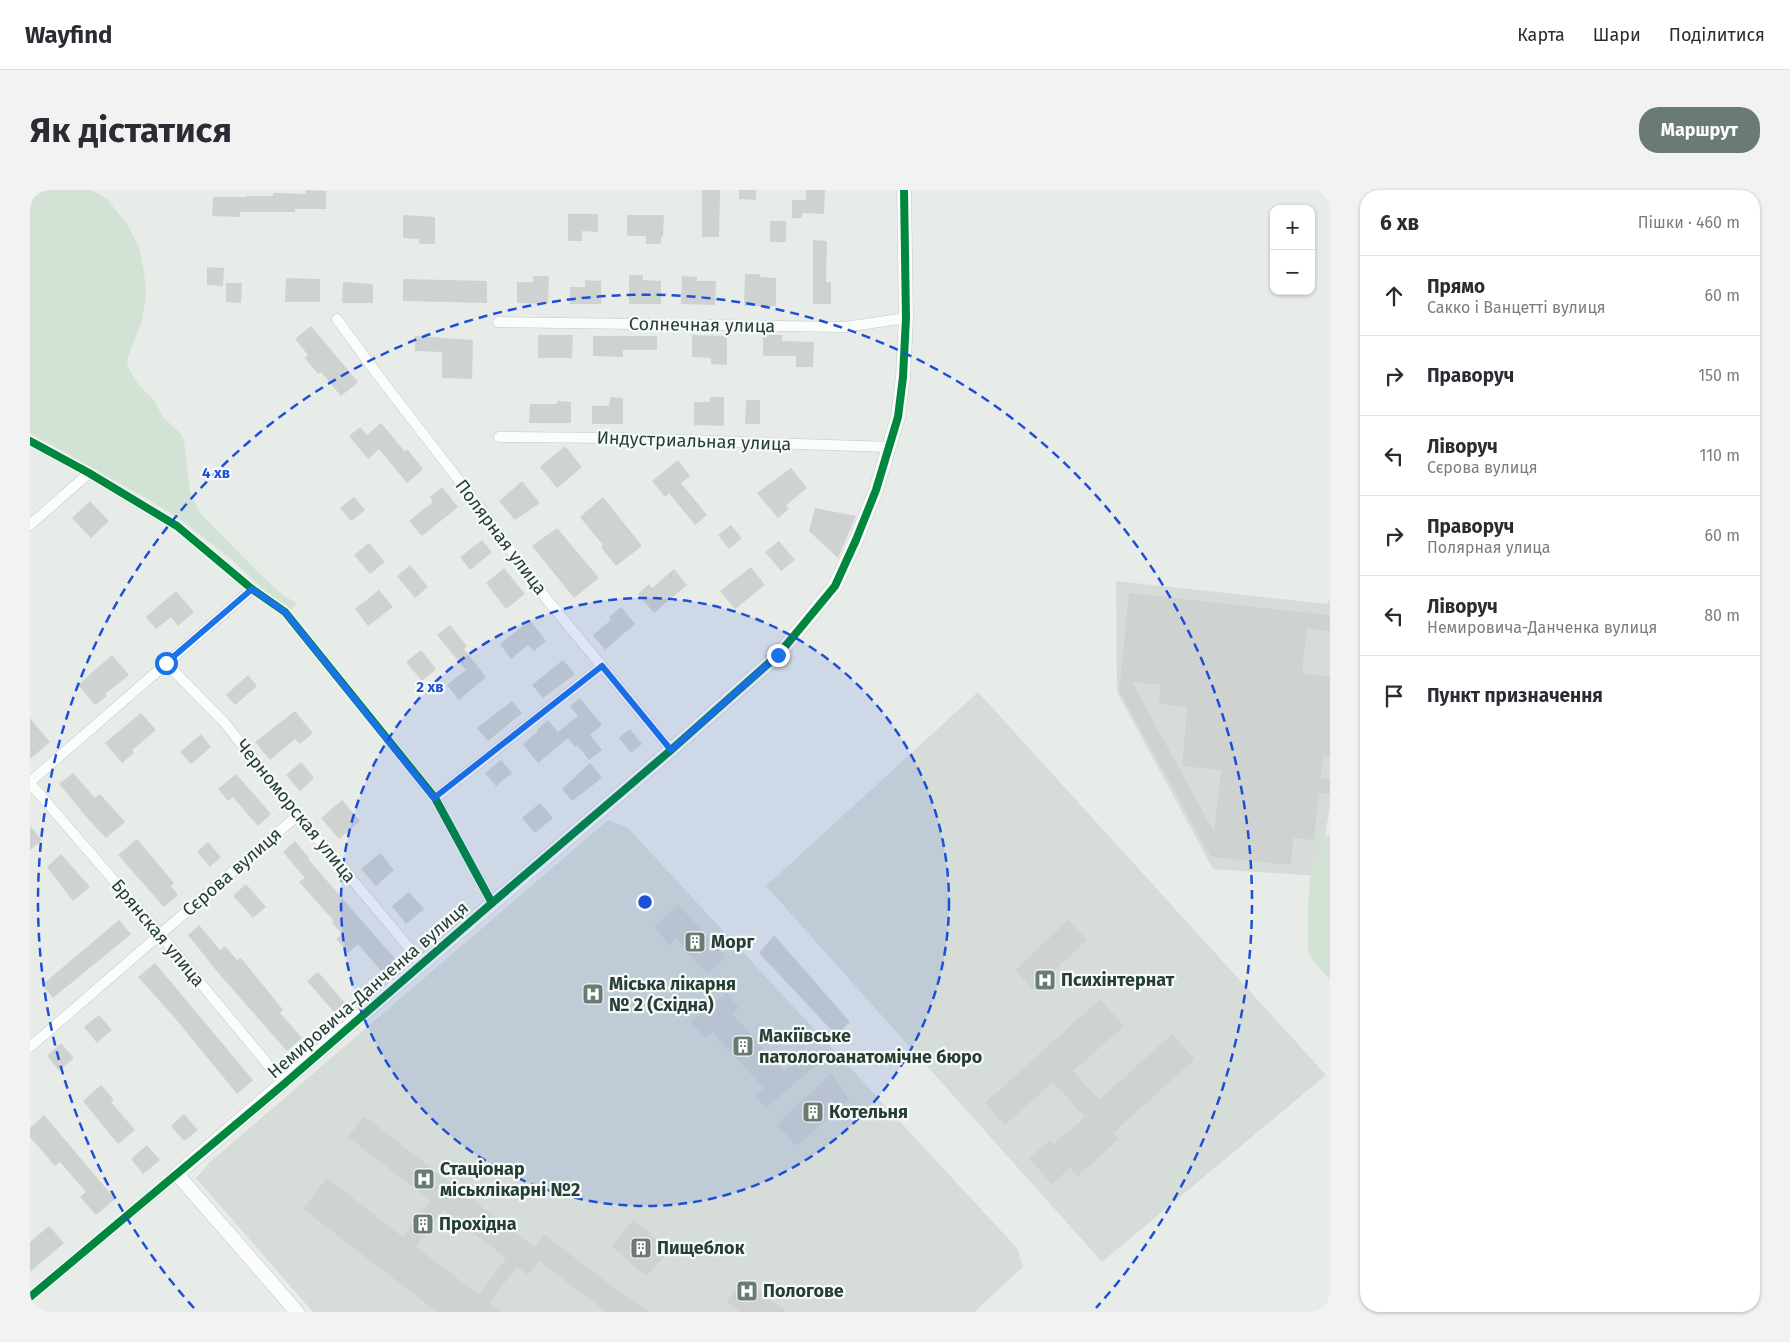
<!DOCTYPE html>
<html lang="uk">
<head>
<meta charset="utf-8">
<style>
	body { margin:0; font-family:"Fira Sans",sans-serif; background:#f2f2f3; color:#2b2b33 }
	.controls { position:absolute; right:15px; top:15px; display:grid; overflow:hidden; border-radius:10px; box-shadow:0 1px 4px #0004 }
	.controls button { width:45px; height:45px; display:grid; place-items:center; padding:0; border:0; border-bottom:1px solid #e1e1e2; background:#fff; color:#2b2b33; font:25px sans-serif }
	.stop { position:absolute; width:15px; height:15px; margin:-11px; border:4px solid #1a73e8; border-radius:50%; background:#fff }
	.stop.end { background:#1a73e8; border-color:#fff; box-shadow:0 1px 5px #0008 }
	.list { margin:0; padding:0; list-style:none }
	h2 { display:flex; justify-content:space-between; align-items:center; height:65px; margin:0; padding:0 20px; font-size:21px }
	h2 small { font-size:16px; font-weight:400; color:#7c7c81 }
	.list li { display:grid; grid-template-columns:32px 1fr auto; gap:15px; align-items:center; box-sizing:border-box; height:80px; padding:0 20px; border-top:1px solid #e1e1e2 }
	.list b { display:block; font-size:19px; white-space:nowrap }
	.list p { margin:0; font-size:16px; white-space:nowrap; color:#7c7c81 }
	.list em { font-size:16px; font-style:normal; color:#7c7c81 }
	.icon { flex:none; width:28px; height:28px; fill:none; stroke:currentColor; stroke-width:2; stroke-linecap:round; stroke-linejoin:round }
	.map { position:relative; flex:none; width:1300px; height:1122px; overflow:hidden; border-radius:20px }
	header { display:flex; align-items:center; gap:30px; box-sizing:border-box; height:70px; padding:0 25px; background:#fff; border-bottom:1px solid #e1e1e2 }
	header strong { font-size:24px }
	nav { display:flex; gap:28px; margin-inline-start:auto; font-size:18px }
	.intro { display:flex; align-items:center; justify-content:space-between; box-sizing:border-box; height:120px; padding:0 30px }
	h1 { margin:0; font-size:35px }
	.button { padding:12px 22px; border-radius:20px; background:#6a7b74; color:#fff; font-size:18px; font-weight:700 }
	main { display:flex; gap:30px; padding:0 30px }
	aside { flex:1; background:#fff; border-radius:20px; box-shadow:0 1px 4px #0004 }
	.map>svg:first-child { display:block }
	.built { fill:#d6ddd9 }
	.green { fill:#d2e3d5 }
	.building { fill:#ced3d1; fill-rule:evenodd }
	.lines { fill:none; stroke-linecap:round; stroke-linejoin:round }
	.street-casing { stroke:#c4c9c6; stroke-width:11 }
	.secondary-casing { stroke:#c3c9c6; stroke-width:15 }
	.street { stroke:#fbfcfc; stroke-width:10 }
	.secondary { stroke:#fbfcfc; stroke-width:14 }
	.cycleway-casing { stroke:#f6faf8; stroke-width:11 }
	.cycleway { stroke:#00873e; stroke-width:8 }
	.route { stroke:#1a73e8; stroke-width:6 }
	.ring { fill:none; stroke:#1d4ed8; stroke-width:2.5; stroke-dasharray:9 6 }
	.labels { text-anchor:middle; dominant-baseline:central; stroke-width:4.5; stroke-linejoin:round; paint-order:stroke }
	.street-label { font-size:18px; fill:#263e35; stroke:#f6faf8 }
	.poi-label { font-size:18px; font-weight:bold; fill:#263e35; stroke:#f6faf8; text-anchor:start }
	.centre { fill:#1d4ed8; stroke:#f6faf8; stroke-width:2.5 }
	.ring-label { font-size:15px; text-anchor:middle; font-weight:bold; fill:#1d4ed8; stroke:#f6faf8; stroke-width:4.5; stroke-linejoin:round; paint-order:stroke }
</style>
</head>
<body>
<header>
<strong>Wayfind</strong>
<nav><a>Карта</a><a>Шари</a><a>Поділитися</a></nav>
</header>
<div class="intro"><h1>Як дістатися</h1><a class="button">Маршрут</a></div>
<main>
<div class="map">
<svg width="1300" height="1122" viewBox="0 0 1300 1122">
	<rect width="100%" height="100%" fill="#e7ece9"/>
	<g class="built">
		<polygon points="1086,391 1298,414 1300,407 1300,614 1289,686 1183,679 1087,502"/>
		<polygon points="948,502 1296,885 1072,1072 736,696"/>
		<polygon points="578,630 597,637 987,1058 993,1077 944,1122 283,1122 166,988 180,972"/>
	</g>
	<g class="green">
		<polygon points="0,0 62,0 77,9 97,34 109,57 114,81 116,105 112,131 97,169 98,177 108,194 125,211 132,226 150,243 154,250 160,303 171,324 229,383 253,405 266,413 262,420 243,408 203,371 154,332 116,308 0,243"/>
		<polygon points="1300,643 1300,789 1287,776 1278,762 1278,716 1281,676 1295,648"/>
	</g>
	<g class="building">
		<polygon points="276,0 296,1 296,19 265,19 265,22 210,22 210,27 182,26 183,7 216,7 216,6 243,6 243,3 276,4"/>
		<polygon points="672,0 690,0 689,47 672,47"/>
		<polygon points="709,0 726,0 726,10 709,9"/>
		<polygon points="776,0 795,0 794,24 772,23 772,28 762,28 762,10 776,10"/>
		<polygon points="538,24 568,24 568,42 552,41 552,51 538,51"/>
		<polygon points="373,25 405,27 405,54 389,54 389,49 373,48"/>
		<polygon points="597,25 634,25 633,47 631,47 631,54 616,54 616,46 597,46"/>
		<rect x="740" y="31" width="16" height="21"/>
		<polygon points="783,50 797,51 796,92 801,92 801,114 783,114"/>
		<polygon points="177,77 194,78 193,96 177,95"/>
		<polygon points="715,84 730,84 730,87 746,88 746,116 714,116"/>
		<polygon points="599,85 613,85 613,90 631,91 631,114 599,114"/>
		<polygon points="503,86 519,86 518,114 487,113 487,92 503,92"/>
		<polygon points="652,86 667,87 667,91 686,91 685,115 651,114"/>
		<polygon points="256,88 290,89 290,112 255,112"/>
		<polygon points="373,89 457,91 457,113 373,111"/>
		<polygon points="555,90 571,91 571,114 540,114 540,97 555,97"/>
		<polygon points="313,92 343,94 343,113 312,113"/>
		<polygon points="196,93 212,93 211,113 196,112"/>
		<polygon points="281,136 328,192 311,206 291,182 288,184 275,168 278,165 265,149"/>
		<polygon points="508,145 543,145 542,168 508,168"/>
		<polygon points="662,145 697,146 697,175 681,174 681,168 662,167"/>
		<polygon points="733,145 752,145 752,151 784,152 783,177 766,177 766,166 733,166"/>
		<polygon points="385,146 443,150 442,189 412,188 412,162 385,161"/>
		<polygon points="563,146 627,146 627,160 593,160 593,167 563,166"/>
		<polygon points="580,207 593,208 593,234 562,234 562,216 579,216"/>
		<polygon points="680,207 694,207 694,236 664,235 664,212 680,212"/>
		<polygon points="716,210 730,210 730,234 715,234"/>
		<polygon points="527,211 541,212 541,233 499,233 500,214 527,214"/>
		<polygon points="351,233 375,262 377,259 393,279 377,293 349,259 338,269 319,246 330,237 337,245"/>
		<polygon points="535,256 552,277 527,298 510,277"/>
		<polygon points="648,270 660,286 651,293 677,325 665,335 639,303 635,307 622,291"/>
		<polygon points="761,278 777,298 756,315 759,319 748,328 727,303"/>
		<polygon points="492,291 510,313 485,330 469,311"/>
		<polygon points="412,297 428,317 392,346 379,331 403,312 400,307"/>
		<polygon points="324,307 335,320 321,331 310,318"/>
		<polygon points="573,307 612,356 586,376 571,357 573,355 550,327"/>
		<polygon points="60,311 79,331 61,348 42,328"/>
		<polygon points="785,318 826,326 808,368 779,341"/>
		<polygon points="701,335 712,348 699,359 688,345"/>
		<polygon points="527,338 569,388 544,408 502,356"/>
		<polygon points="452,350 462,362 440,380 430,367"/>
		<polygon points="749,351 765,370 751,381 735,362"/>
		<polygon points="339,353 355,372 340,384 324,365"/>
		<polygon points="380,375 398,397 385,408 367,386"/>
		<polygon points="721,377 735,395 705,419 690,401"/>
		<polygon points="474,378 495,404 476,419 456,393"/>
		<polygon points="644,379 657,395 624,423 608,404 619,394 622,398"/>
		<polygon points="349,400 363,417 338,436 325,419"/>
		<polygon points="146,401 164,422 148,436 141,427 126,439 116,427"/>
		<path d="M1099,403L1300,425V441L1277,438L1272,483L1300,487V567L1293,566L1291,588L1300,589V604L1289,603L1284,650L1263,648L1261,675L1181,667L1089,501ZM1102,492L1131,495L1129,514L1157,517L1152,576L1191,580L1184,642Z"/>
		<polygon points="591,417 605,434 575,460 563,445 581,430 579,427"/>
		<polygon points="500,430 516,451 504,461 498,455 481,469 470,454"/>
		<polygon points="420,435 437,456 434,459 456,487 429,510 417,495 436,480 407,445"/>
		<polygon points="391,460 406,479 392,491 376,472"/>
		<polygon points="82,465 99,485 75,504 77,506 65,515 48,495"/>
		<polygon points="533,470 545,484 513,508 502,495"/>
		<polygon points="218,485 227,496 205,515 196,505"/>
		<polygon points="550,508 572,535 560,545 572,560 559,570 547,555 545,557 538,548 508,573 493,554 508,541 507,540 518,530 528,542 548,526 540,516"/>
		<polygon points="482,511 492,523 458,551 447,538"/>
		<polygon points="265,521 283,543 270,554 265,549 240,570 225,552"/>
		<polygon points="111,523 126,540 102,560 104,563 92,573 75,553"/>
		<polygon points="0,528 20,552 0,569"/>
		<polygon points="600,539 612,554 601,563 589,548"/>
		<polygon points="171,544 181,557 161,574 150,562"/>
		<polygon points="471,570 482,583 466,596 455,583"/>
		<polygon points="271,572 284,588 270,601 256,585"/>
		<polygon points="560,573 572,588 542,611 532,599"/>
		<polygon points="43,583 65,608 70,604 95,632 76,648 50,620 51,620 29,594"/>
		<polygon points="206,584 241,624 228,636 203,607 198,611 188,599"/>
		<polygon points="312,610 330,631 309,649 291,628"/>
		<polygon points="510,613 523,628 505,643 492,628"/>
		<polygon points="0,636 12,650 0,660"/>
		<polygon points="107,649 144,693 141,696 148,705 134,717 88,665"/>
		<polygon points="265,651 279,668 278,669 366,770 352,782 328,754 318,763 306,749 312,744 302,733 304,731 269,692 275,688 253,662"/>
		<polygon points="178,652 191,667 180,677 167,662"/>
		<polygon points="350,663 364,680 346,696 331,679"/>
		<polygon points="31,664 60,697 43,711 17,677"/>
		<polygon points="216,694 236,717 223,728 203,706"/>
		<polygon points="379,702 394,719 376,734 362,716"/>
		<polygon points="648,714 695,767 677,784 646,748 639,756 625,737"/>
		<polygon points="89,730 101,744 23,808 12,795"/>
		<polygon points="1038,730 1057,750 1003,800 985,780"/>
		<polygon points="169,735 190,760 195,756 207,770 211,768 253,820 250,823 272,848 257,861 190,785 158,745"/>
		<polygon points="744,745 820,832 806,845 729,763"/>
		<polygon points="125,773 223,890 207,904 145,828 108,787"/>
		<polygon points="288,782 315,813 304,822 277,791"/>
		<polygon points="696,802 709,818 702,824 754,881 779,861 788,873 736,918 725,906 734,898 682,842 675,848 661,832"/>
		<polygon points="1070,809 1094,836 1043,881 1069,910 1142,844 1165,869 1083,943 1089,949 1048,986 1040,978 1022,994 999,968 1020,950 1024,954 1055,927 1023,892 975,935 955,913"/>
		<polygon points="69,825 82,840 67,853 54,837"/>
		<polygon points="31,853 44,868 29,881 17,866"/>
		<polygon points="801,884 819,909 767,956 747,935"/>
		<polygon points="71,895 84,910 81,912 105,940 88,954 53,911"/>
		<polygon points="154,924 168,940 154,951 141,936"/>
		<polygon points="14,925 85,1009 66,1025 50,1007 56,1002 30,972 25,976 0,947 0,938"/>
		<path d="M334,926L504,1057L514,1044L583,1097L619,1122H577L509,1071L498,1085L487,1077L459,1113L471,1122H407L273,1019L297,988L373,1047L400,1010L318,947ZM413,1020L476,1068L449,1105L386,1057Z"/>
		<polygon points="117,955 130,970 113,984 101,969"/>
		<polygon points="603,1030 640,1060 616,1086 582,1056"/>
		<polygon points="19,1036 34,1053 0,1082 0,1052"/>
		<polygon points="714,1089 757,1122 710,1122 696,1112"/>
	</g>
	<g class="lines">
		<g class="street-casing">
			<g id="street">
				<polyline points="307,129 350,188 445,311 515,407 641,560"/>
				<polyline points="468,132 815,137 876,128"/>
				<polyline points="469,247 588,248 860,257"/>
				<polyline points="0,251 59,283 147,336 222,399 255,422 405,608 462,713"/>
				<polyline points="0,335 59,283"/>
				<polyline points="136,473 194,532 268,625 392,773"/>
				<polyline points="0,592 222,399"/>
				<polyline points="0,593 130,744 254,894"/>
				<polyline points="405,608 572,476"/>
				<polyline points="0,857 268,625"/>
				<polyline points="0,1107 147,984"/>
			</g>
		</g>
		<g class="secondary-casing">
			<polyline id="secondary" points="267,1122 147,984 641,560 748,465 805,396 826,350 846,300 868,227 873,187 876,128 874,0"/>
		</g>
		<use href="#street" class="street"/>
		<use href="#secondary" class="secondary"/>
		<g class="cycleway-casing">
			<g id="cycleway">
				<polyline points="0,251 59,283 147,336 222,399 255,422 405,608 462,713"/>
				<polyline points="0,1107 254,894 462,713 641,560 748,465 805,396 826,350 846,300 868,227 873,187 876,128 874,0"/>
			</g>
		</g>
		<use href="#cycleway" class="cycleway"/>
	</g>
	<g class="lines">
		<polyline class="route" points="136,473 222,399 255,422 404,608 572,476 641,560 748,465"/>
	</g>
	<circle cx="615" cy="712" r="304" fill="#1d4ed8" fill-opacity=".12"/>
	<g class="ring">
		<circle cx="615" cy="712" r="304"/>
		<path d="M164 1118A607 607 0 1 1 1066 1118"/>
	</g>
	<defs>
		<g id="building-square" transform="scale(1.125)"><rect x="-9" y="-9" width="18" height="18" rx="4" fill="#6a7b74" stroke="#f6faf8"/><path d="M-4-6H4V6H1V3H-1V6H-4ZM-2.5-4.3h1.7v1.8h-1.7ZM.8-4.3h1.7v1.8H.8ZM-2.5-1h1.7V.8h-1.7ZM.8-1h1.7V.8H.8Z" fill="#fff"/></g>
		<g id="hospital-square" transform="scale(1.125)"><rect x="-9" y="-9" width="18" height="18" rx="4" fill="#6a7b74" stroke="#f6faf8"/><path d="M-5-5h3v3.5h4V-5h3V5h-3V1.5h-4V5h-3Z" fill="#fff"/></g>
	</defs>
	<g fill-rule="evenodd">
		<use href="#building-square" x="665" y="752"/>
		<use href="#hospital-square" x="1015" y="790"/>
		<use href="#hospital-square" x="563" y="804"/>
		<use href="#building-square" x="713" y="856"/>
		<use href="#building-square" x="783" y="922"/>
		<use href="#hospital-square" x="394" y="989"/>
		<use href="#building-square" x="393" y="1034"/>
		<use href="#building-square" x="611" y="1058"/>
		<use href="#hospital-square" x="717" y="1101"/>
	</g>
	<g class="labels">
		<g class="street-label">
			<text transform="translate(672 135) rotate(1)">Солнечная улица</text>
			<text transform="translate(664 251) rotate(2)">Индустриальная улица</text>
			<text transform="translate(471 347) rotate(53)">Полярная улица</text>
			<text transform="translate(266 621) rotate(51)">Черноморская улица</text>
			<text transform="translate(202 682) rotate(-41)">Сєрова вулиця</text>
			<text transform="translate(128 743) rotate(50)">Брянская улица</text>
			<text transform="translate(338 800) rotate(-41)">Немировича-Данченка вулиця</text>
		</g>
		<g class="poi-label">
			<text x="681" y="752">Морг</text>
			<text x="1031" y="790">Психінтернат</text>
			<text x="579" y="794">Міська лікарня<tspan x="579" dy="21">№ 2 (Східна)</tspan></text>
			<text x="729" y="846">Макіївське<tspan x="729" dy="21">патологоанатомічне бюро</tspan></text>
			<text x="799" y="922">Котельня</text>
			<text x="410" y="979">Стаціонар<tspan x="410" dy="21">міськлікарні №2</tspan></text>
			<text x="409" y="1034">Прохідна</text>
			<text x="627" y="1058">Пищеблок</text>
			<text x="733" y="1101">Пологове</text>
		</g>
	</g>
	<circle cx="615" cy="712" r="8" class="centre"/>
	<g class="ring-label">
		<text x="186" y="288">4 хв</text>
		<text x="400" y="502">2 хв</text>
	</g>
</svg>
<div class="controls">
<button>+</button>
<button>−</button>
</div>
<div class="stop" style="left:136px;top:473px"></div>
<div class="stop end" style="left:748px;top:465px"></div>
</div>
<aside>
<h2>6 хв<small>Пішки · 460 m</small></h2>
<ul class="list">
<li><svg class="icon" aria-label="ahead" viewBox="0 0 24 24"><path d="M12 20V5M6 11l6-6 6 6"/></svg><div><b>Прямо</b><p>Сакко і Ванцетті вулиця</p></div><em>60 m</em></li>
<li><svg class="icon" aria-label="right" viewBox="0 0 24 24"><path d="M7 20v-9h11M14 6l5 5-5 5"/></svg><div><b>Праворуч</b></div><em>150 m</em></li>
<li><svg class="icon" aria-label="left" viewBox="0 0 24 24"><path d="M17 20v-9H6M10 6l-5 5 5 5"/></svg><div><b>Ліворуч</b><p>Сєрова вулиця</p></div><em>110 m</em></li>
<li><svg class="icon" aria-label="right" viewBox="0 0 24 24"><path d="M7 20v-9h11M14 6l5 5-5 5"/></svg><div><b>Праворуч</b><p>Полярная улица</p></div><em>60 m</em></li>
<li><svg class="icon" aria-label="left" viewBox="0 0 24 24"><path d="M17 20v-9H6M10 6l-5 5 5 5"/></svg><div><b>Ліворуч</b><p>Немировича-Данченка вулиця</p></div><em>80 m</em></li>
<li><svg class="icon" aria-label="arrive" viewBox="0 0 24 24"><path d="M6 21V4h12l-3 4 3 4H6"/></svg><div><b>Пункт призначення</b></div></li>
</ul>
</aside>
</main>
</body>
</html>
